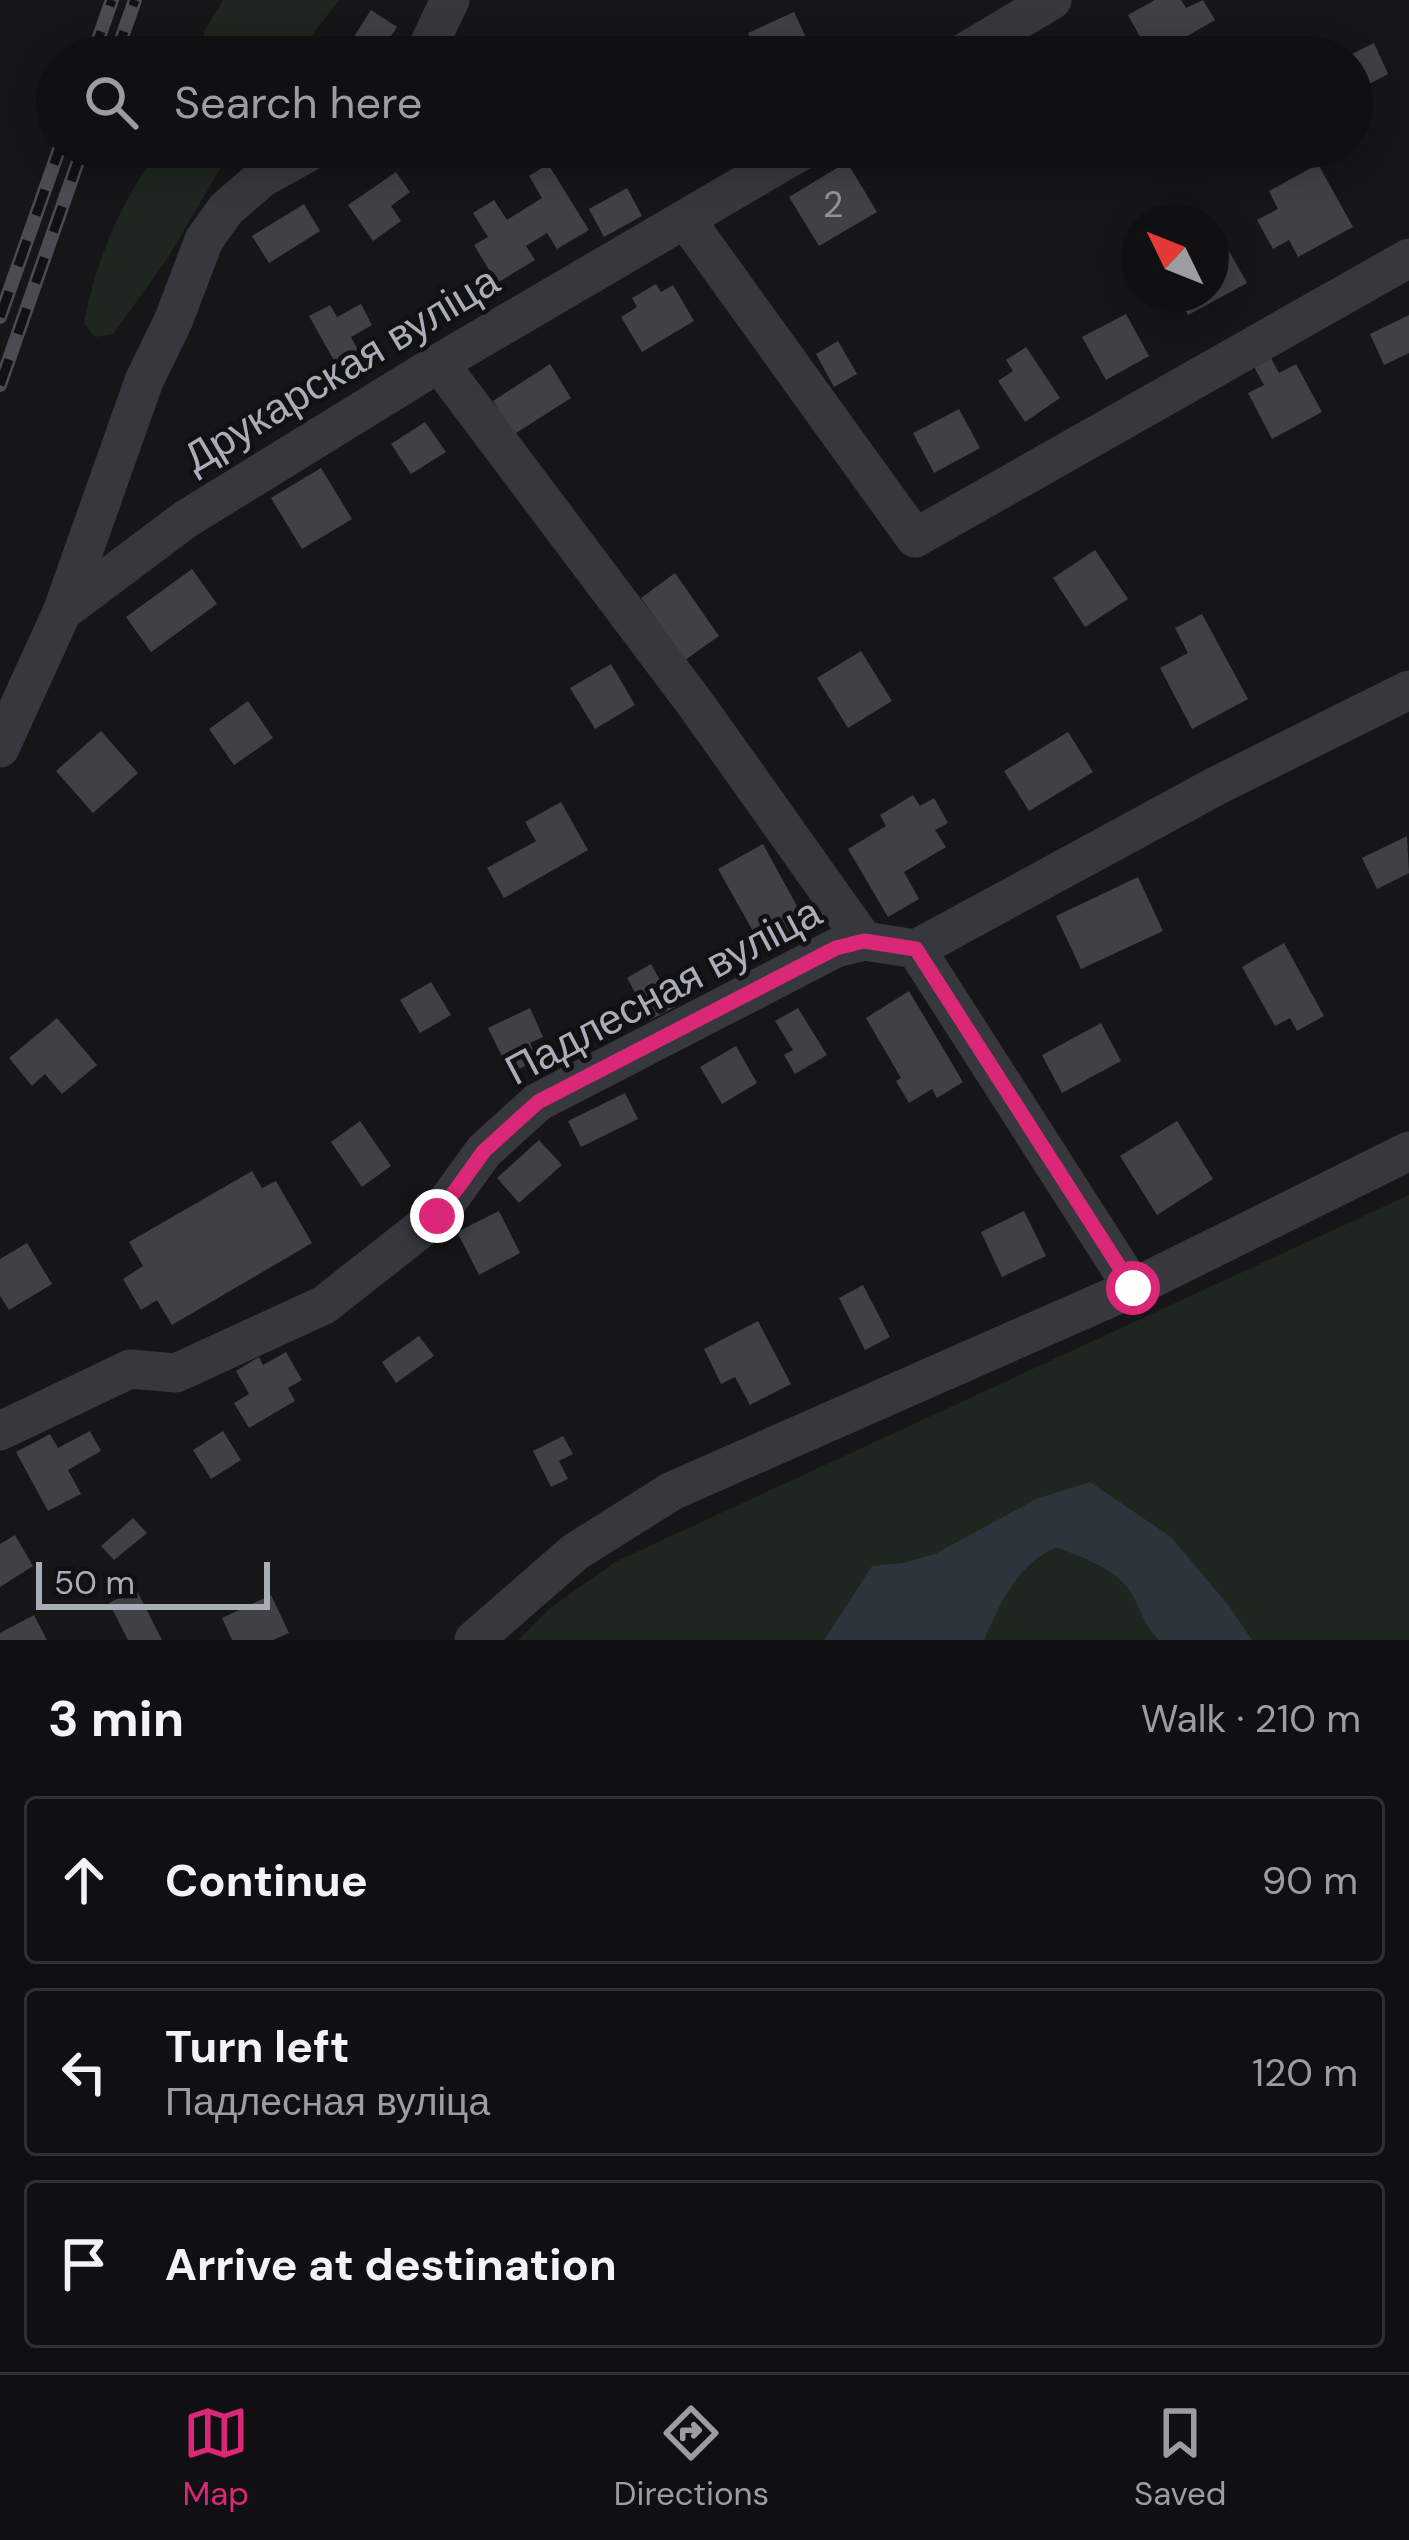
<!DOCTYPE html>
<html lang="en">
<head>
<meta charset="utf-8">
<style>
	body { margin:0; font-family:"DM Sans",sans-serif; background:#1e1e20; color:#f1f3f6 }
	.compass { position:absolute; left:1121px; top:204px; width:108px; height:108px; border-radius:50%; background:#101012; box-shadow:0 6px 30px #0003; rotate:313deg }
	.scale { position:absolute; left:36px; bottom:30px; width:234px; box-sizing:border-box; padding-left:12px; border:6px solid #a8adb8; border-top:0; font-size:33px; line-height:42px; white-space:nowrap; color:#a8adb8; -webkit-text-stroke:9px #111113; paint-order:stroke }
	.stop { position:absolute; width:36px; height:36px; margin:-27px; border:9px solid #db2777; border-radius:50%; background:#fff }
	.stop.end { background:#db2777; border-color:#fff; box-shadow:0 3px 12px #0008 }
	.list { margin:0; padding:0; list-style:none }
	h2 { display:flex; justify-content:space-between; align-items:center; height:156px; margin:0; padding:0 48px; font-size:51px }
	h2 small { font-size:39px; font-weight:400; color:#9c9d9f }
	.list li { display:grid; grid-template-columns:78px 1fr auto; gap:36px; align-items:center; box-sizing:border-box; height:168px; margin:0 24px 24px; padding:0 24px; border:3px solid #303032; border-radius:12px }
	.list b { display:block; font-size:45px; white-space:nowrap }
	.list p { margin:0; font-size:39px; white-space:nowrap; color:#9c9d9f }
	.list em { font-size:39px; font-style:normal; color:#9c9d9f }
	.icon { flex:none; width:66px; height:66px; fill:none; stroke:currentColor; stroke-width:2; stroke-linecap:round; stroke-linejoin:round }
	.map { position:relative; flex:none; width:1409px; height:1640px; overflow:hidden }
	.search { position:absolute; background:#101012; box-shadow:0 6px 30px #0003; left:36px; right:36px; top:36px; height:132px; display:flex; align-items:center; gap:30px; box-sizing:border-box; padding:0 42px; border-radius:66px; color:#9c9d9f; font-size:45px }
	.sheet { height:732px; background:#101012 }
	nav { display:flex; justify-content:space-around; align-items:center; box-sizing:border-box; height:168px; border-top:3px solid #303032; background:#101012; font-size:33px; color:#9c9d9f }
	nav a { display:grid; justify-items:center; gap:6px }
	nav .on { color:#db2777 }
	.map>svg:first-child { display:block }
	.green { fill:#1e261f }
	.water { fill:#2c353c }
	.building { fill:#404145 }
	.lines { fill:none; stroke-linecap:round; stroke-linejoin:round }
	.minor { stroke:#37383d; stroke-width:39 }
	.rail-casing { stroke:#4a4c52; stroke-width:14 }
	.rail { stroke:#111113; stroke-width:9; stroke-dasharray:27; stroke-linecap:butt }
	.route { stroke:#db2777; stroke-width:15 }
	.labels { text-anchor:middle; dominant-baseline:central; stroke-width:9; stroke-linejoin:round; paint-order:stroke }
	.number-label { font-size:36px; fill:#8e929b }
	.street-label { font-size:42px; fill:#a8adb8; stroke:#111113 }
</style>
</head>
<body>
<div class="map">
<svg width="1409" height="1640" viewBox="0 0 1409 1640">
	<rect width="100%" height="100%" fill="#161618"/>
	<g class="green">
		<polygon points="223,0 339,0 295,57 199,57 204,32"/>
		<path d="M161,147H233L167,259L113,334L95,337L84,323C96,258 122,200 161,147Z"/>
		<polygon points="1409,1195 1409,1640 518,1640 550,1608 617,1561"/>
	</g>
	<path class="water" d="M1090,1482L1171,1537L1229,1606L1252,1640H1159C1143,1624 1141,1609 1130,1591C1116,1569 1079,1556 1056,1547C1016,1566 1001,1602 984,1640H824L872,1566L903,1563L935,1554L1036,1499Z"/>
	<g class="building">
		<polygon points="1155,0 1181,0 1186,8 1203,0 1215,20 1151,57 1128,15"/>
		<polygon points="371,10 397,27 377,57 341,57"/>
		<polygon points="794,12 811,48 791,57 759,57 748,33"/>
		<polygon points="1374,43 1388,74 1352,93 1352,54"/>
		<polygon points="847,162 877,212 819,246 789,197"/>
		<polygon points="548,164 589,230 557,249 547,233 526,246 535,260 497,283 474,245 488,237 473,213 494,200 507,220 542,198 529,176"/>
		<polygon points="1318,164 1353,227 1298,257 1289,240 1273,249 1257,220 1278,209 1269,191"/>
		<polygon points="396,172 410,192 391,206 401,221 373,241 348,205"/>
		<polygon points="627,188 642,216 604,237 589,209"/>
		<polygon points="304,204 320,231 269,263 252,236"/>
		<polygon points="1224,242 1247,283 1188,315 1176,294 1211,294 1211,249"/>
		<polygon points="656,284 661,292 673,285 694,321 642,352 621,317 637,307 632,298"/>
		<polygon points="361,304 372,325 351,337 359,352 336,364 309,316 330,305 337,317"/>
		<polygon points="1126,314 1149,356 1106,380 1082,337"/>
		<polygon points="1409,315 1409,353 1384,365 1370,334"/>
		<polygon points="838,341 857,374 834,387 816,354"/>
		<polygon points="1026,347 1060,398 1025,422 998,381 1013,371 1006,360"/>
		<polygon points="1270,356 1279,373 1296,364 1322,412 1272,439 1248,393 1264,385 1253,365"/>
		<polygon points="550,364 571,398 513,435 493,401"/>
		<polygon points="959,409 980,448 934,473 913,433"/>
		<polygon points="425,422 446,452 411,474 391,444"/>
		<polygon points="321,468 352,519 302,549 271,498"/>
		<polygon points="1095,550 1128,599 1085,627 1053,578"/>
		<polygon points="192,569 217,604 151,652 126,617"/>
		<polygon points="675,573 719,636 685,660 641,598"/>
		<polygon points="1202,614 1248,699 1192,729 1160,668 1188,653 1175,628"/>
		<polygon points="861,651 892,701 848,728 817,678"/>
		<polygon points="611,664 635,705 595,729 570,688"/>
		<polygon points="248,701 273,738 234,765 209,729"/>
		<polygon points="101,731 138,773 93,813 56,771"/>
		<polygon points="1068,732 1093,772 1029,811 1004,771"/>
		<polygon points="913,795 920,806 934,798 948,823 935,830 946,847 904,872 919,899 888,917 848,849 886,826 880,815"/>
		<polygon points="561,802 588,850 504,898 487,868 536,841 525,822"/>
		<polygon points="1407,836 1409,873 1377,889 1362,858"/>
		<polygon points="763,844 809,928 779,945 772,933 758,940 718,869"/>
		<polygon points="1138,877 1163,931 1081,969 1056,916"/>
		<polygon points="1284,943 1324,1016 1297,1031 1290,1018 1275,1026 1242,967"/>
		<polygon points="651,964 675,1007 650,1020 627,978"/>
		<polygon points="431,982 451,1015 420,1033 400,1000"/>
		<polygon points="909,991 963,1082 937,1098 932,1089 909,1103 896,1081 901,1078 866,1018"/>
		<polygon points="530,1008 543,1037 530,1043 538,1060 510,1073 488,1028"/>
		<polygon points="798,1008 827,1055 795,1074 784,1055 793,1050 775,1021"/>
		<polygon points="57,1018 97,1065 62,1094 45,1074 32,1086 9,1058"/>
		<polygon points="1101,1023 1121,1061 1062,1093 1042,1055"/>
		<polygon points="736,1046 757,1083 722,1104 700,1067"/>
		<polygon points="625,1093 638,1119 581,1147 568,1121"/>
		<polygon points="360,1121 391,1166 362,1187 331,1142"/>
		<polygon points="1177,1121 1213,1179 1157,1215 1120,1156"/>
		<polygon points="539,1140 562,1165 519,1203 497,1178"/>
		<polygon points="252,1171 262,1188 276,1181 312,1243 172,1325 157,1300 141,1310 123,1279 143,1266 129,1242"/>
		<polygon points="499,1211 520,1253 479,1275 457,1232"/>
		<polygon points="1024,1211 1046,1256 1002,1277 981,1232"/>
		<polygon points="27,1243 52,1284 9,1310 0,1296 0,1259"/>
		<polygon points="863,1285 890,1337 865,1350 839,1298"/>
		<polygon points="758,1321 791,1384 750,1405 735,1377 721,1384 704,1349"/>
		<polygon points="419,1336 434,1356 396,1383 382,1362"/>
		<polygon points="286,1352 302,1380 288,1388 295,1401 249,1428 234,1403 249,1394 236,1371 259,1357 263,1365"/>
		<polygon points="90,1431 101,1451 68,1470 81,1494 48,1511 16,1452 50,1434 58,1448"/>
		<polygon points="223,1431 241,1460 211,1479 193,1450"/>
		<polygon points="563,1436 573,1454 559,1461 568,1479 551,1487 533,1451"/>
		<polygon points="133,1518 147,1533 114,1560 101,1546"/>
		<polygon points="15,1535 33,1566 0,1587 0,1544"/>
		<polygon points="136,1589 162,1640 128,1640 109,1603"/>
		<polygon points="271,1595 289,1633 273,1640 232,1640 222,1618"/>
		<polygon points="34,1615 47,1640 0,1640 0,1633"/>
	</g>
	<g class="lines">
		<g class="minor">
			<polyline points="423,57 450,0"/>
			<polyline points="957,57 1052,0"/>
			<polyline points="686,220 915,538 1409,258"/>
			<polyline points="439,363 697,706 864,941"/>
			<polyline points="62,612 186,519 439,363 808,147"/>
			<polyline points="0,748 62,612 144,381 174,319 204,240 226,209 262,178 318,147"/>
			<polyline points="916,949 1133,1288 1409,1151"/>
			<polyline points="0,1431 130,1369 176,1373 324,1305 437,1216 484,1151 538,1102 836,948 864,941 916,949 1216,786 1409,690"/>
			<polyline points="474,1640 575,1552 672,1491 1133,1288"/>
		</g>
		<g class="rail-casing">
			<g id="rail">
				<polyline points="92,57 112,0"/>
				<polyline points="115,57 135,0"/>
				<polyline points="0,317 60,147"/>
				<polyline points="0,385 83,147"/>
			</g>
		</g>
		<use href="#rail" class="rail"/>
	</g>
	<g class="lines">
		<polyline class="route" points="437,1216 484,1151 538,1102 836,948 864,941 916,949 1133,1288"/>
	</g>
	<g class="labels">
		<g class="number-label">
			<text x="833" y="204">2</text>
		</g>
		<g class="street-label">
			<text transform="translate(341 369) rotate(-31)">Друкарская вуліца</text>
			<text transform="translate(663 991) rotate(-28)">Падлесная вуліца</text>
		</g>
	</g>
</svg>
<svg class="compass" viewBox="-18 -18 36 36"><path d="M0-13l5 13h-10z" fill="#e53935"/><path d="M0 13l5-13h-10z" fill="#9c9d9f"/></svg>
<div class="scale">50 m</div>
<div class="stop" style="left:1133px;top:1288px"></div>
<div class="stop end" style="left:437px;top:1216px"></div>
<div class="search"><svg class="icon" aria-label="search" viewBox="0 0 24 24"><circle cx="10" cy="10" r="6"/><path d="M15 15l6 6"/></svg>Search here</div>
</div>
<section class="sheet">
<h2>3 min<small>Walk · 210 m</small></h2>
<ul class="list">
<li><svg class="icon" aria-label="ahead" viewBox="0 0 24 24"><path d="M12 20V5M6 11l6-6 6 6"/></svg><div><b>Continue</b></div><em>90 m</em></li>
<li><svg class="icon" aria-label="left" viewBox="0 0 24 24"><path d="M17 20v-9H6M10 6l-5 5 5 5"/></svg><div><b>Turn left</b><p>Падлесная вуліца</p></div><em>120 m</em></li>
<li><svg class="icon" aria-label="arrive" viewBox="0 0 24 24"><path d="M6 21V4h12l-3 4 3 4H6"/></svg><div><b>Arrive at destination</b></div></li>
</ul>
</section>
<nav>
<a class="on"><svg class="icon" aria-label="map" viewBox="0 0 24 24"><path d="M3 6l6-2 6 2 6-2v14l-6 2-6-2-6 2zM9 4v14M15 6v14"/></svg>Map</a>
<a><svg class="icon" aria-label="directions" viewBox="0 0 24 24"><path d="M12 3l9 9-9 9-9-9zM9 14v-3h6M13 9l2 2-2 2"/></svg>Directions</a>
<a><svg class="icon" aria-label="saved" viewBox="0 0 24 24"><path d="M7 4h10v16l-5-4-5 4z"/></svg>Saved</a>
</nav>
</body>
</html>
